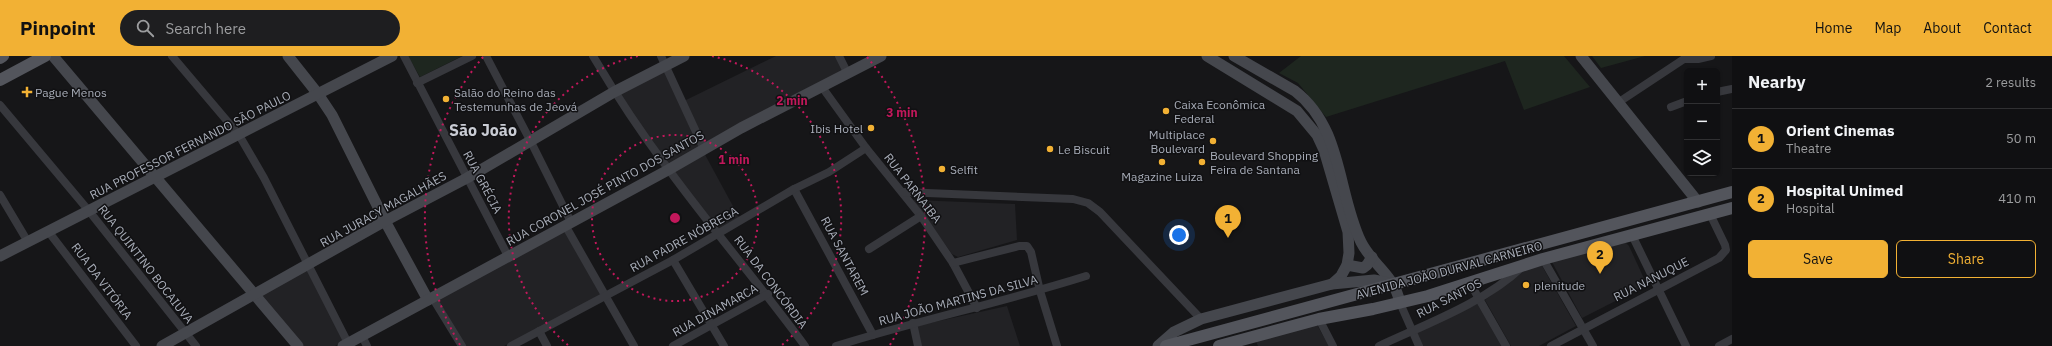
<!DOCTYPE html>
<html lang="en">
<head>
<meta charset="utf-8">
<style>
	body { margin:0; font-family:"IBM Plex Sans",sans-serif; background:#1e1e20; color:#f1f3f6 }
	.controls { position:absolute; right:12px; top:12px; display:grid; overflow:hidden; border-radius:6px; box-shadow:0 1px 3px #0004 }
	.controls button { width:36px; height:36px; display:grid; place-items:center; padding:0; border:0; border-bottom:1px solid #303032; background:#101012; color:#f1f3f6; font:20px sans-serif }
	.you { position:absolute; left:1179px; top:179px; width:14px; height:14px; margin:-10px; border:3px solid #fff; border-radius:50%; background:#1a73e8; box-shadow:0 0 0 6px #1a73e833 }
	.badge { display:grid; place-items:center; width:26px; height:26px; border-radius:50%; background:#f2b134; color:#111; font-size:13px; font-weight:700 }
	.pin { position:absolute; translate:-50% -33px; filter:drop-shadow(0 1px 2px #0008) }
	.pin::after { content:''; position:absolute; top:21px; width:14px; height:12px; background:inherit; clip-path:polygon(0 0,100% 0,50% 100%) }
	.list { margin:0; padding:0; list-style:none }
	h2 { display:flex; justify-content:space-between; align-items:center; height:52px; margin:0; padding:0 16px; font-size:17px }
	h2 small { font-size:13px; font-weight:400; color:#9c9d9f }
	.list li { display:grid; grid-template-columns:26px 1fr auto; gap:12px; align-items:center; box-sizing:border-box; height:60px; padding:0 16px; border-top:1px solid #303032 }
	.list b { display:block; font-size:15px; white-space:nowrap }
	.list p { margin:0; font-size:13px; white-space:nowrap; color:#9c9d9f }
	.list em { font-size:13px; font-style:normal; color:#9c9d9f }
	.actions { display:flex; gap:8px; padding:12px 16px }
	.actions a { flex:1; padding:9px 0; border:1px solid #f2b134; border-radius:6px; text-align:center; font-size:14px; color:#f2b134 }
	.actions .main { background:#f2b134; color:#111 }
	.icon { flex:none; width:22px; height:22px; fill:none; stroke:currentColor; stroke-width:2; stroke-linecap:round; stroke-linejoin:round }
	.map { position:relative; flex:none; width:1732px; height:290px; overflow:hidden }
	header { display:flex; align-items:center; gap:24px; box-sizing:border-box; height:56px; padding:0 20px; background:#f2b134; color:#111 }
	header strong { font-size:19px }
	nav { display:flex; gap:22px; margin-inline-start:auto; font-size:14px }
	.search { width:280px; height:36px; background:#1e1e20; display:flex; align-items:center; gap:10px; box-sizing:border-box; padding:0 14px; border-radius:22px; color:#9c9d9f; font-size:15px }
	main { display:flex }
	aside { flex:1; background:#101012 }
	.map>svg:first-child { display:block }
	.built { fill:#222225 }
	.green { fill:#1e261f }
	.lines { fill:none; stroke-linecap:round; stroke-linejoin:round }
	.street { stroke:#37383d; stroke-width:8 }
	.secondary { stroke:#45474d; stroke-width:11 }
	.primary { stroke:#53555c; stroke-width:12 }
	.ring { fill:none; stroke:#c2185b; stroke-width:2; stroke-dasharray:2 4 }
	.poi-dot { fill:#f2b134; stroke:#111113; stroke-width:1.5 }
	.labels { text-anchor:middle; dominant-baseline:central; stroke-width:3; stroke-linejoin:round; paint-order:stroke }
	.poi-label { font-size:12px; fill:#a8adb8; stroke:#111113; text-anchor:start }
	.street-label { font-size:12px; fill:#a8adb8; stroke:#111113 }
	.district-label { font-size:16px; font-weight:bold; fill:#c9ccd4; stroke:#111113 }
	.centre { fill:#c2185b; stroke:#111113; stroke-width:2 }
	.ring-label { font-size:12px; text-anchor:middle; font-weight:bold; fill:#c2185b; stroke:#111113; stroke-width:3; stroke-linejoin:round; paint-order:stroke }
</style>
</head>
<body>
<header>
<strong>Pinpoint</strong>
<div class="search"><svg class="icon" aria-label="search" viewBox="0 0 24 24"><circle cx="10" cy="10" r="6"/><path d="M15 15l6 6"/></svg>Search here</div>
<nav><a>Home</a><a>Map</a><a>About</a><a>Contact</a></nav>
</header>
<main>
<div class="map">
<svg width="1732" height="290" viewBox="0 0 1732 290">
	<rect width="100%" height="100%" fill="#161618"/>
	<g class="built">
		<polygon points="776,0 837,0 845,17 704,90 684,45"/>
		<polygon points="666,12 702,92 669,111 619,38"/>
		<polygon points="703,95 740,163 720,175 671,114"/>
		<polygon points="913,144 1015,148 1017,184 958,201 952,198"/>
		<polygon points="564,172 602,240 504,290 465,290 436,242"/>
		<polygon points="1624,185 1629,190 1647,229 1582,262 1552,206"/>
		<polygon points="1541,208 1576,270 1539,290 1511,290 1485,244 1525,213"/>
		<polygon points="308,212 344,285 335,290 303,290 259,239"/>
		<polygon points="1478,245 1503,290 1422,290 1415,277"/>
		<polygon points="1007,250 1020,290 921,290 916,270"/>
		<polygon points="1316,267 1329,290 1258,290 1255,283"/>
	</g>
	<g class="green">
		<polygon points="408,0 462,0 420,21"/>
		<polygon points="1301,0 1564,0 1590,31 1524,54 1505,5 1326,61 1298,27 1279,17"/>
		<polygon points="1592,0 1645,0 1601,12"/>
	</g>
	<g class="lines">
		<g class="street">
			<polyline points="172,0 239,79 264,122 348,287"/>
			<polyline points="404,0 508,200"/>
			<polyline points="486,0 531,86 571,166"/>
			<path d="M593,0C616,39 642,78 669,114C713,174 761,230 805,290"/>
			<polyline points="661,0 704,93"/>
			<polyline points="839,0 848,18"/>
			<polyline points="417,27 472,0"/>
			<polyline points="822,31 866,92 921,160 953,207 977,252"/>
			<polyline points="1717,36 1732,33"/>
			<polyline points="1619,46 1684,3 1698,3 1711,0"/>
			<polyline points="0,49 89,155 196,290"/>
			<polyline points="1671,51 1687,45"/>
			<polyline points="794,133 873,279"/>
			<polyline points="903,136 1073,143 1088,147 1100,156 1201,263"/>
			<polyline points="0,139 28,186"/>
			<polyline points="565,169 634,290"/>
			<polyline points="48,175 136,290"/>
			<polyline points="1632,179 1686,290"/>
			<polyline points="869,193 921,160"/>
			<polyline points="1543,203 1593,290"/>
			<polyline points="673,204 724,290"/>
			<polyline points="953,207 1019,190 1027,190 1031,196 1040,235 1057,290"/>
			<polyline points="1470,227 1506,290"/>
			<polyline points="432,241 462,290"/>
			<polyline points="1400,247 1419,290"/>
			<polyline points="1319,263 1333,290"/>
			<polyline points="913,267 918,290"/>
			<polyline points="539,275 547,290"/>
			<polyline points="362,280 367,290"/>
			<polyline points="511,290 673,204 794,133 829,116 866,92"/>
			<polyline points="673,290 768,238"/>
			<path d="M836,290C919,264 1004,246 1086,220"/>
			<path d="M1379,290C1426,268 1484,247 1522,211"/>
			<polyline points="1551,290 1719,202 1726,194 1725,189 1710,158"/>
			<polyline points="1719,290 1732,283"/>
		</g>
		<g class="secondary">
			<polyline points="53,0 298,290"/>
			<polyline points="288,0 318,38 332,59 385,165 428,244"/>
			<polyline points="1207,0 1297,55 1317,79 1324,94 1348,176 1349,197 1347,209 1341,220 1332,228"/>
			<path d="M1234,0L1295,35C1343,72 1337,136 1361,186C1373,210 1394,218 1400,247"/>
			<polyline points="1581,0 1698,146"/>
			<path d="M0,200C130,133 262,67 392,0"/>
			<polyline points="1347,209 1363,212 1367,209 1372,201"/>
			<polyline points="162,290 385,165 467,122 614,36 684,0"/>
			<polyline points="343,290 668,114 741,72 881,0"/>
			<polyline points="1158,290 1174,276 1201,263 1332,228 1374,224 1394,228"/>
		</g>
		<g class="primary">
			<polyline points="0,2 3,0"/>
			<polyline points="0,24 45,0"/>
			<polyline points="1166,290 1732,136"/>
			<polyline points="1219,290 1319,263 1373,253 1428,240 1543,203 1732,152"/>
		</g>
	</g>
	<g class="ring">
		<circle cx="675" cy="162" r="83"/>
		<path d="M568 289A166 166 0 0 1 638 0M712 0A166 166 0 0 1 782 289"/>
		<path d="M460 289A250 250 0 0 1 483 1M867 1A250 250 0 0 1 890 289"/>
	</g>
	<g class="poi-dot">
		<path d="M25 30h4v4h4v4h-4v4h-4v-4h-4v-4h4z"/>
		<circle cx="446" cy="43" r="4"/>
		<circle cx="1166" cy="55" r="4"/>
		<circle cx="871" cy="72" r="4"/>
		<circle cx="1213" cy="85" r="4"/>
		<circle cx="1050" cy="93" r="4"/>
		<circle cx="1162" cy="106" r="4"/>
		<circle cx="1202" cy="106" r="4"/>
		<circle cx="942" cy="113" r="4"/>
		<circle cx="1526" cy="229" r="4"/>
	</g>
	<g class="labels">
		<g class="poi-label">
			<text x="35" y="36">Pague Menos</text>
			<text x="454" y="36">Salão do Reino das<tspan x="454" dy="14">Testemunhas de Jeová</tspan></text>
			<text x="1174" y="48">Caixa Econômica<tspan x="1174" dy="14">Federal</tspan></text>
			<text x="863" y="72" text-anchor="end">Ibis Hotel</text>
			<text x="1205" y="78" text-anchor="end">Multiplace<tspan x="1205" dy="14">Boulevard</tspan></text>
			<text x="1058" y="93">Le Biscuit</text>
			<text x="1210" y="99">Boulevard Shopping<tspan x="1210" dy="14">Feira de Santana</tspan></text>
			<text x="950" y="113">Selfit</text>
			<text x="1162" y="120" text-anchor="middle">Magazine Luiza</text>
			<text x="1534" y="229">plenitude</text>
		</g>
		<g class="street-label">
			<text transform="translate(190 89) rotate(-27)">RUA PROFESSOR FERNANDO SÃO PAULO</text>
			<text transform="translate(483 126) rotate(62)">RUA GRÉCIA</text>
			<text transform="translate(605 132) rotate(-29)">RUA CORONEL JOSÉ PINTO DOS SANTOS</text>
			<text transform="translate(913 132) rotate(52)">RUA PARNAIBA</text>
			<text transform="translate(383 153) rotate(-29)">RUA JURACY MAGALHÃES</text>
			<text transform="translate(684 183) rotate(-29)">RUA PADRE NÓBREGA</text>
			<text transform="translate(845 200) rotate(62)">RUA SANTAREM</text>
			<text transform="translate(146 208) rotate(52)">RUA QUINTINO BOCAIUVA</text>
			<text transform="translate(1449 214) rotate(-15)">AVENIDA JOÃO DURVAL CARNEIRO</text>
			<text transform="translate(1651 223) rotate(-27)">RUA NANUQUE</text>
			<text transform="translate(102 225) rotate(53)">RUA DA VITÓRIA</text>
			<text transform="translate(771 226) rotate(53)">RUA DA CONCÓRDIA</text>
			<text transform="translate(1449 242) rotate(-27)">RUA SANTOS</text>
			<text transform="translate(958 244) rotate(-15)">RUA JOÃO MARTINS DA SILVA</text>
			<text transform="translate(715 254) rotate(-29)">RUA DINAMARCA</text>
		</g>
		<g class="district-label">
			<text x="483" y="74">São João</text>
		</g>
	</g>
	<circle cx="675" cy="162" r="6" class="centre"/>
	<g class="ring-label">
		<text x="792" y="49">2 min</text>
		<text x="902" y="61">3 min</text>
		<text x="734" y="108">1 min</text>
	</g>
</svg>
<div class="controls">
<button>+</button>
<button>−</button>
<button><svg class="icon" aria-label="layers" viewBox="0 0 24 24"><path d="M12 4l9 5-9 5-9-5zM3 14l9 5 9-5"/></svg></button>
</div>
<div class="you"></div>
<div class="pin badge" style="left:1228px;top:182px">1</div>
<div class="pin badge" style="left:1600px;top:218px">2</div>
</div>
<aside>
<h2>Nearby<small>2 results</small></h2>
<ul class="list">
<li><span class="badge">1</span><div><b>Orient Cinemas</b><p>Theatre</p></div><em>50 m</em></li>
<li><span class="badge">2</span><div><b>Hospital Unimed</b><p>Hospital</p></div><em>410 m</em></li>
</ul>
<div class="actions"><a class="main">Save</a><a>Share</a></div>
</aside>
</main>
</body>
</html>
